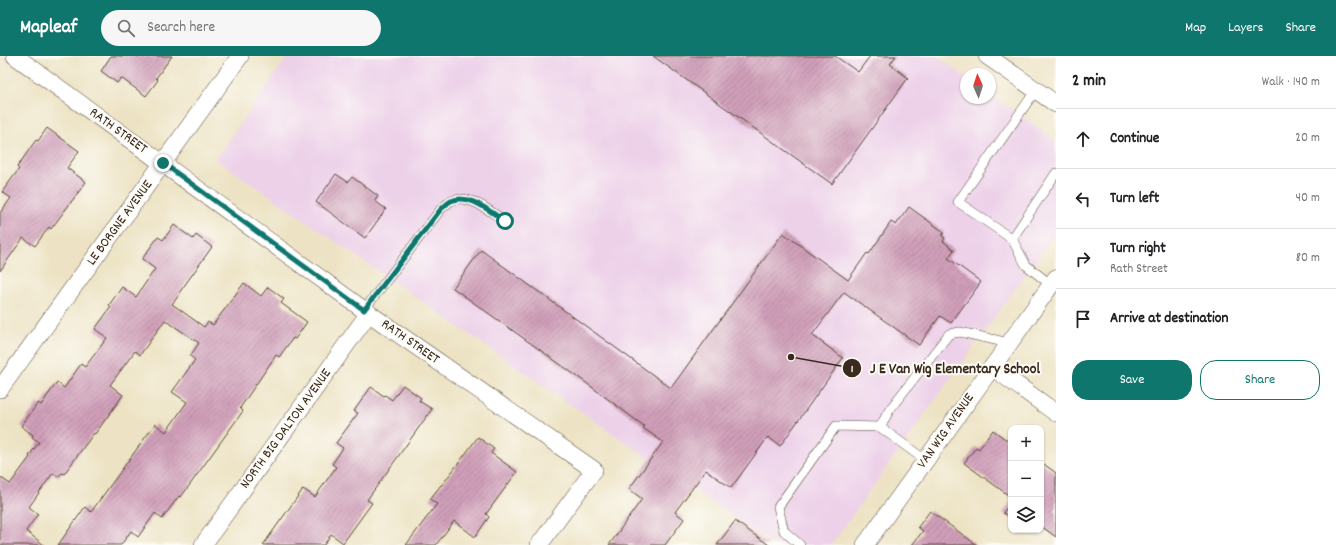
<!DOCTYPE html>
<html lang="en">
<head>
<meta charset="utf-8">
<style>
	body { margin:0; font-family:Dekko,sans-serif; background:#f6f6f6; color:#202124 }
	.controls { position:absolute; right:12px; bottom:12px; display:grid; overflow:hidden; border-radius:8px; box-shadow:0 1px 3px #0004 }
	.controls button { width:36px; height:36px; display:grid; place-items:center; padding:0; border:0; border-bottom:1px solid #e0e0e0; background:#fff; color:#202124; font:20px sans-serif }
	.compass { position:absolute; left:960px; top:12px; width:36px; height:36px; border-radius:50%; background:#fff; box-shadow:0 1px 3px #0004; rotate:357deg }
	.stop { position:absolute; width:12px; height:12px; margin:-9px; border:3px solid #0f766e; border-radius:50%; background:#fff }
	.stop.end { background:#0f766e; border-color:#fff; box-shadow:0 1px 4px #0008 }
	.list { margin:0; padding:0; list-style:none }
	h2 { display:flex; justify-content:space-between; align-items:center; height:52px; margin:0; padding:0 16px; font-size:17px }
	h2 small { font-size:13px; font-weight:400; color:#757577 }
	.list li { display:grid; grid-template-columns:26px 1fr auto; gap:12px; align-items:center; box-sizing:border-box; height:60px; padding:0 16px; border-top:1px solid #e0e0e0 }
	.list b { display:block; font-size:15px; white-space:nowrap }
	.list p { margin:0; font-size:13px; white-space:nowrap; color:#757577 }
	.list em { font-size:13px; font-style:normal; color:#757577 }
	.actions { display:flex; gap:8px; padding:12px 16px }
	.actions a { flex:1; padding:9px 0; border:1px solid #0f766e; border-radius:16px; text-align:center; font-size:14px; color:#0f766e }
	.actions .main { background:#0f766e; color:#fff }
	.icon { flex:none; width:22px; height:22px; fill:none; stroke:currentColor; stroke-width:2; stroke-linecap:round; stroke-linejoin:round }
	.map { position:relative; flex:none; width:1056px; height:489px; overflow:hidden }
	header { display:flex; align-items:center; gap:24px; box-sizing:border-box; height:56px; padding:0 20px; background:#0f766e; color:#fff }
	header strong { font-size:19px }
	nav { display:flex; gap:22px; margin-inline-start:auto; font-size:14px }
	.search { width:280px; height:36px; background:#f6f6f6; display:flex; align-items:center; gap:10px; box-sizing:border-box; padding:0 14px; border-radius:22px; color:#757577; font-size:15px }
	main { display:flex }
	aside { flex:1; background:#fff }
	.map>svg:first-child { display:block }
	.built { fill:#edd1e9 }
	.building { fill:url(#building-hatch) }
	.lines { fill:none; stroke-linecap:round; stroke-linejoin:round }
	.service-casing { stroke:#564637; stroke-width:10 }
	.minor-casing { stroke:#564637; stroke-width:18 }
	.service { stroke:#fff; stroke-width:9 }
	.minor { stroke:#fff; stroke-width:17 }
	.route { stroke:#0f766e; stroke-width:5 }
	.labels { text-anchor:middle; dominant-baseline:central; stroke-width:4; stroke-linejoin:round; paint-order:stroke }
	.street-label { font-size:14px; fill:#3b2a1e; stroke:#fdfcf7 }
	.leader { fill:none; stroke:#3b2a1e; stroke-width:1.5 }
	.callout-dot { fill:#3b2a1e; stroke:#fdfcf7; stroke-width:1.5 }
	.mark-label { font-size:12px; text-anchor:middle; font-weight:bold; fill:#fff }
	.callout-label { font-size:15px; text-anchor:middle; font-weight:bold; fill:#3b2a1e; stroke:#fdfcf7; stroke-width:4; stroke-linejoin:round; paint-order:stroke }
</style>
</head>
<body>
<header>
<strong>Mapleaf</strong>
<div class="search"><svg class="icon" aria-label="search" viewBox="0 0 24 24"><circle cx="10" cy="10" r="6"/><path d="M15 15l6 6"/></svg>Search here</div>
<nav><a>Map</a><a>Layers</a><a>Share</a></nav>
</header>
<main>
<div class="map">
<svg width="1056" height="489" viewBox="0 0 1056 489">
	<defs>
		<pattern id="building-hatch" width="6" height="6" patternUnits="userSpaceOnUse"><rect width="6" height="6" fill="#d09fb9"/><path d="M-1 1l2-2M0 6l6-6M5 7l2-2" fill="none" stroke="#aa8296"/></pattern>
	</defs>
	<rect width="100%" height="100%" fill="#fdfcf7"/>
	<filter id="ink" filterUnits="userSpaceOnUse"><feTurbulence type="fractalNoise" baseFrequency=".025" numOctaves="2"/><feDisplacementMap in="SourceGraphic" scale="8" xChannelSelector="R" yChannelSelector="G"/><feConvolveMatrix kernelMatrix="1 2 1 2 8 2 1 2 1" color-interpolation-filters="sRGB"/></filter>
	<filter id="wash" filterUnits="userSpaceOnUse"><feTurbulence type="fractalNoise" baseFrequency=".012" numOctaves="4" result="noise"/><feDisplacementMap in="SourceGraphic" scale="16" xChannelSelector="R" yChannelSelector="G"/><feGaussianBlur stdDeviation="0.9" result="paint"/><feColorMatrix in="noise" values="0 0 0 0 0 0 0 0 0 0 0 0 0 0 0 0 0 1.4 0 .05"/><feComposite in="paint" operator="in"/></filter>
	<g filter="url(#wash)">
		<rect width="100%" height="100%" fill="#ede3c4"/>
		<polygon class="built" points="288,0 937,0 966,21 966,42 990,42 990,38 1056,85 1056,176 831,489 774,489 216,103"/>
		<g id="blocks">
			<g class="building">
				<polygon points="111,0 172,0 156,22 158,24 146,40 121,22 117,27 101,15"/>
				<polygon points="653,0 835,0 858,16 870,0 896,0 890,8 908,22 832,128"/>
				<polygon points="47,72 79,95 67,112 86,126 51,173 49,171 35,190 23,182 0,215 0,157 11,142 2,136 19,113 17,111 36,84 38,85"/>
				<polygon points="336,118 348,126 352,121 378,140 375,145 386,153 365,182 316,146"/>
				<polygon points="909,151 944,176 942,180 945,182 943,185 954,194 948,202 981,226 951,267 940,260 919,289 844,236 812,279 843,302 780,390 768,381 731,432 706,414 675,456 684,463 665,489 609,489 642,443 629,433 663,386 643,372 644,370 585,326 453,232 481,194 671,332 783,177 848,224 867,197 869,198 891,166 896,169"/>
				<polygon points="174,169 193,183 196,179 212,191 179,237 180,238 172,248 204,271 208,266 213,269 244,227 261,240 268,231 284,243 281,247 307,266 295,283 293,282 279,301 276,299 240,352 243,355 181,441 179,440 162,463 155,457 138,481 131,475 121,489 58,489 85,451 91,456 155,368 166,376 187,346 172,336 195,304 190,300 199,287 165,264 140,299 135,295 110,329 123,339 95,378 94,377 64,418 62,417 58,421 53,417 29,451 38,458 26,475 44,489 0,489 0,421 10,428 30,401 29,400 39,386 32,381 33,379 21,370 38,347 41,349 57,326 64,332 81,308 85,311 107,282 95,273 111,251 109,249 122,231 136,241 155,213 142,203 158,181 163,184"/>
				<polygon points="403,329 421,342 419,345 432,353 367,444 372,447 343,487 331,478 324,489 263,489 303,433 315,441 336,411 332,408 343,392 336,387 358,357 354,355 371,331 384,340 385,339 392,344"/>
				<polygon points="993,374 1008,385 1009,383 1011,385 1011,441 964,407 976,391 979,393"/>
				<polygon points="478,381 494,393 491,397 517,416 486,458 489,461 475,481 454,465 436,489 406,489 437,448 430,443 441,429 442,429"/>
				<polygon points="1041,406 1056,417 1056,481 1041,470"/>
				<polygon points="1011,446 1011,462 1003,457"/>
				<polygon points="930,455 977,489 912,489 923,475 918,471"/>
				<polygon points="735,465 769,489 717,489"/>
			</g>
		</g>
	</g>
	<g filter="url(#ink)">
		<use href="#blocks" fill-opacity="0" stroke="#564637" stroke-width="1"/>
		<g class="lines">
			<g class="service-casing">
				<g id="service">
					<polyline points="1036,34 958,146 1012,183 1056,117"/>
					<polyline points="1012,183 1026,209 1051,229"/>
					<path d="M364,254L441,153C444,151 447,147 451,145C470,137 490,156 505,165"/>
					<polyline points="925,404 880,371 890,353 949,278 960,276 1009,287"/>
					<polyline points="800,489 784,475 778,451 836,370 880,371"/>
				</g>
			</g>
			<g class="minor-casing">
				<g id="minor">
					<polyline points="15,0 364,254 594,414 539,489"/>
					<polyline points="987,0 1056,48"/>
					<polyline points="992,311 1056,357"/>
					<polyline points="0,333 240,0"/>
					<polyline points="203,489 369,257"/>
					<polyline points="865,489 1056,222"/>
				</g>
			</g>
			<use href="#service" class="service"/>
			<use href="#minor" class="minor"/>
		</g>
	</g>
	<g class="lines" filter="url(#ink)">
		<path class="route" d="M163,107L364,254L441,153C444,151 447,147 451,145C470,137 490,156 505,165"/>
	</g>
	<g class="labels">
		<g class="street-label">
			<text transform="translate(118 75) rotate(36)">RATH STREET</text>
			<text transform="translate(120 167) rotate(-54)">LE BORGNE AVENUE</text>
			<text transform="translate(410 286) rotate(35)">RATH STREET</text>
			<text transform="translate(286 373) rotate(-54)">NORTH BIG DALTON AVENUE</text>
			<text transform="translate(946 375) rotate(-55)">VAN WIG AVENUE</text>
		</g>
	</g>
	<path class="leader" d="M791 301L852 312"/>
	<g class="callout-dot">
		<circle cx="791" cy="301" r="4"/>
		<circle cx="852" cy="312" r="10"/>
	</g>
	<g class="mark-label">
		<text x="852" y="316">1</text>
	</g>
	<g class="callout-label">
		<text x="955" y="317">J E Van Wig Elementary School</text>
	</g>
</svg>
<div class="controls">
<button>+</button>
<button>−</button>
<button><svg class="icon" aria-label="layers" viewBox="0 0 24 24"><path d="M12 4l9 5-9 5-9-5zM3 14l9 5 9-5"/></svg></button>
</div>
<svg class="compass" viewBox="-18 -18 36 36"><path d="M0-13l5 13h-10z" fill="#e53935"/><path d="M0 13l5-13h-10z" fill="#757577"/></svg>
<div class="stop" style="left:505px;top:165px"></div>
<div class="stop end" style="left:163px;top:107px"></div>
</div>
<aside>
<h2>2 min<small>Walk · 140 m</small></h2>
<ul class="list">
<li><svg class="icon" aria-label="ahead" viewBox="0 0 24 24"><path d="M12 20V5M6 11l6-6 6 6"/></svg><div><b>Continue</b></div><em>20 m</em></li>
<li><svg class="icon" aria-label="left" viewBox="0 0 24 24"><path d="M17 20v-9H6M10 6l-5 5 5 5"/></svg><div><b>Turn left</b></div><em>40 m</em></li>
<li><svg class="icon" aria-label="right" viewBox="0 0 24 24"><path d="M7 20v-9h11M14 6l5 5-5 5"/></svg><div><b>Turn right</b><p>Rath Street</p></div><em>80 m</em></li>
<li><svg class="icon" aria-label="arrive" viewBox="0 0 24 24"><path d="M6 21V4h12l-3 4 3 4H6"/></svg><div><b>Arrive at destination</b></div></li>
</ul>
<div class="actions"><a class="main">Save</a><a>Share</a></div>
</aside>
</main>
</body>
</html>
